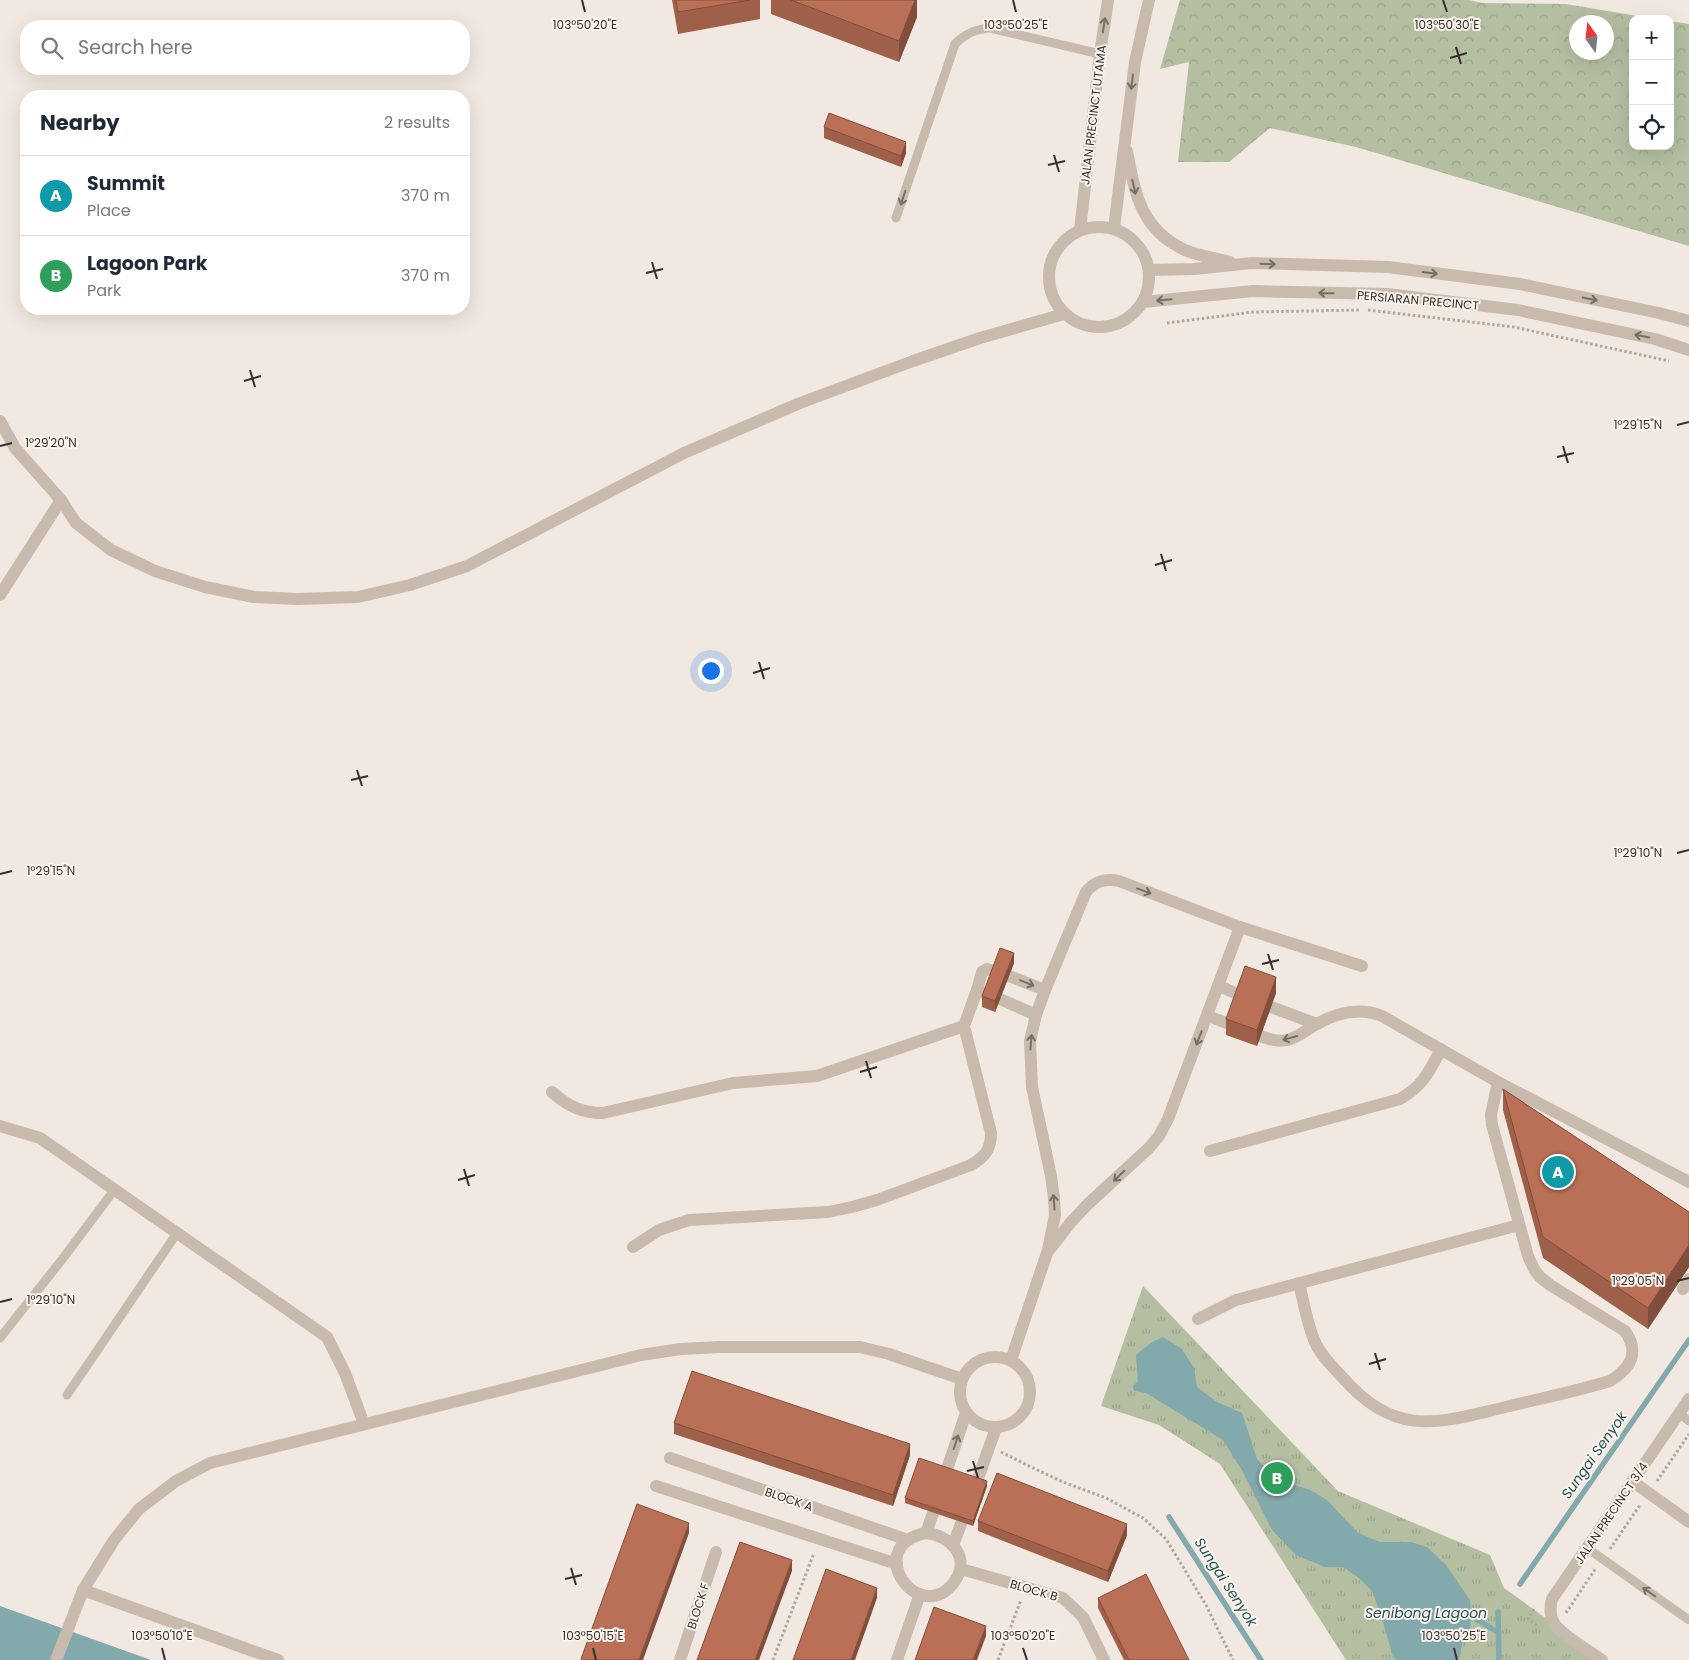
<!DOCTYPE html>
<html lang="en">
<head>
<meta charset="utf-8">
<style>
	body { margin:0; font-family:Poppins,sans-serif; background:#f6f6f7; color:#1f2937 }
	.controls { position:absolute; right:15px; top:15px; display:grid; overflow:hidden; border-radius:10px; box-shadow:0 5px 20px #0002 }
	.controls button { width:45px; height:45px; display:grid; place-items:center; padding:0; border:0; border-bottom:1px solid #e0e1e3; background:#fff; color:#1f2937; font:25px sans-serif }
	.compass { position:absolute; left:1569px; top:15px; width:45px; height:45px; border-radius:50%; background:#fff; box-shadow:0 5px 20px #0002; rotate:345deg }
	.you { position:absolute; left:710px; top:670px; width:18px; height:18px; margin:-12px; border:4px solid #fff; border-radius:50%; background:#1a73e8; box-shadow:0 0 0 8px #1a73e833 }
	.badge { display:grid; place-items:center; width:32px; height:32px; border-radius:50%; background:#1a73e8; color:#fff; font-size:16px; font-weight:700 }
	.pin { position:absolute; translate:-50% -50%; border:2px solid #fff; box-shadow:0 1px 5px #0006 }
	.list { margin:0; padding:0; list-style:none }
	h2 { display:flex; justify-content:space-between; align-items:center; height:65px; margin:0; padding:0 20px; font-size:21px }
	h2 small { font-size:16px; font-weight:400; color:#747a83 }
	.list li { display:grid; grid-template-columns:32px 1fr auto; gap:15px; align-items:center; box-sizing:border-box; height:80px; padding:0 20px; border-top:1px solid #e0e1e3 }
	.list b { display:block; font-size:19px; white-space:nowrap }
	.list p { margin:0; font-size:16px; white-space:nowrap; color:#747a83 }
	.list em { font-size:16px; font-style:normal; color:#747a83 }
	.icon { flex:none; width:28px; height:28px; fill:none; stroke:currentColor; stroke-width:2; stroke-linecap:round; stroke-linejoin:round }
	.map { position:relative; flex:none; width:1689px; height:1660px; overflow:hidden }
	.search { position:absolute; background:#fff; box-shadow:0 5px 20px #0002; left:20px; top:20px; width:450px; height:55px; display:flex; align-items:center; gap:12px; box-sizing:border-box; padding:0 18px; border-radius:20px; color:#747a83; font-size:19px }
	.panel { position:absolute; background:#fff; box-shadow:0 5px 20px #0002; left:20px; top:90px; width:450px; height:225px; border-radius:20px }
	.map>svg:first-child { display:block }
	.forest { fill:url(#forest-crowns); fill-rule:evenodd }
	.park { fill:url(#park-tufts) }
	.water { fill:#82a9ab }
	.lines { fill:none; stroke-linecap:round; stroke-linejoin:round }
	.stream { stroke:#82a9ab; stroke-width:5.5 }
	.path { stroke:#b4a498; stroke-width:3; stroke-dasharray:2.5 2.5; stroke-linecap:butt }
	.service { stroke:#c8baad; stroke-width:9 }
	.minor { stroke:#c8baad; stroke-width:12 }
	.wall { fill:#9f604a }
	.shaded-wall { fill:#824e3c }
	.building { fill:#b97056; stroke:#824e3c }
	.oneway { stroke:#786e66 }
	.ticks { fill:none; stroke:#372f2b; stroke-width:2 }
	.labels { text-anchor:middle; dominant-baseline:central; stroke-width:4; stroke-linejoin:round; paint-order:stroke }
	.street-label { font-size:12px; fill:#372f2b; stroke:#f9f3ed }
	.water-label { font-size:14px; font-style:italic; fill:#255154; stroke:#f9f3ed }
	.ticks-label { font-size:12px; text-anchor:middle; fill:#372f2b; stroke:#f9f3ed; stroke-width:4; stroke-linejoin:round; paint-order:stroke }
</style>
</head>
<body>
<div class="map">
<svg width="1689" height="1660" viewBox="0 0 1689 1660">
	<defs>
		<pattern id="forest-crowns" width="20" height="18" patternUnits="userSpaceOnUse" patternTransform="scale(1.25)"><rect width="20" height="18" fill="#b4bfa2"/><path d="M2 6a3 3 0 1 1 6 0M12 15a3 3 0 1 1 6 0" fill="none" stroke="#9ba48c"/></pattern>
		<pattern id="park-tufts" width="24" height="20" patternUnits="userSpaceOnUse" patternTransform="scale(1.25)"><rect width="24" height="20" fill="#b4bfa2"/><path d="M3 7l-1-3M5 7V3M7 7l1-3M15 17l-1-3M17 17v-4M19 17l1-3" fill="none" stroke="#9ba48c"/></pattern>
	</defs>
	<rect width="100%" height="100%" fill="#f1e9e1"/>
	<path class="forest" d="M1180,0H1469L1482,3L1566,4L1655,19H1633V146H1670V21L1689,24V246L1356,147L1270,128L1229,162H1178L1189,62L1160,69ZM1576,22H1606V52H1576Z"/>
	<polygon class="park" points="1143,1286 1338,1491 1490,1555 1504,1588 1604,1660 1346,1660 1220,1464 1159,1425 1101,1406"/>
	<g class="water">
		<polygon points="1163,1337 1182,1349 1194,1368 1197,1387 1217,1402 1242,1413 1257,1459 1275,1478 1310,1490 1327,1500 1358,1533 1380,1542 1411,1542 1427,1547 1446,1565 1470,1600 1471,1616 1470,1628 1463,1638 1460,1657 1457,1660 1396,1660 1393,1657 1381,1615 1372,1591 1359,1578 1343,1567 1325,1567 1296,1555 1272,1530 1243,1472 1223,1440 1146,1393 1134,1391 1133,1386 1138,1381 1136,1355 1152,1342"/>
		<polygon points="0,1606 151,1660 0,1660"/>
	</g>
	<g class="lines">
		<g class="stream">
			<polyline points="1169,1517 1261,1660"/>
			<polyline points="1520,1584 1689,1340"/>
			<polyline points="1498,1612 1499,1660"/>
			<polyline points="1471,1616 1499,1633"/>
		</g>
		<g class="path">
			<polyline points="1368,310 1514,327 1669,361"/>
			<polyline points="1167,323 1253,312 1359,310"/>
			<polyline points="1001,1452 1031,1467 1063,1482 1106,1498 1143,1518 1166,1539 1206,1605 1233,1660"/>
			<polyline points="1657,1481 1689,1434"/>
			<polyline points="1610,1549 1640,1505"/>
			<polyline points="1534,1609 1528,1619 1539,1627"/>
			<polyline points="1566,1613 1596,1568"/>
			<polyline points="773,1660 814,1553"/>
			<polyline points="998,1660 1021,1600"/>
		</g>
		<g class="service">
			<path d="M896,218L955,44C965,34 975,29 990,28L1100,54"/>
			<polyline points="0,1338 64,1257 115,1189"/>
			<polyline points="67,1395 177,1233"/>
			<polyline points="1679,1413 1689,1421"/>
			<polyline points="1587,1548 1689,1620"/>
		</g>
		<g class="minor">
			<path d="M1127,151C1135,194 1141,230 1185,250C1199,256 1215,258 1230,262"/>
			<circle cx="1099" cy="277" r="50"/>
			<polyline points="1114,228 1135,62 1149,0"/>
			<polyline points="1080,230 1100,54 1108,0"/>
			<polyline points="1149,270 1194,269 1252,263 1388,267 1520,284 1659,313 1689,321"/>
			<polyline points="1143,302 1253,291 1387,294 1518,310 1655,339 1689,350"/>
			<polyline points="0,421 15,448 61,500 76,523 111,550 155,571 205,587 254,597 298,599 358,597 410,585 467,566 684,453 800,403 913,361 980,338 1064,314"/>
			<polyline points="0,595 61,500"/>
			<polyline points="1009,976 1045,990"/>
			<polyline points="1219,986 1240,995"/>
			<polyline points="984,993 977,990 982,972 987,969 995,971"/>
			<polyline points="1000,999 1036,1015"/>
			<polyline points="1271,1007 1317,1024"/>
			<polyline points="1208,1016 1229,1024"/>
			<path d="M1260,1036C1269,1039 1278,1042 1287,1040C1298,1038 1306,1030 1315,1025C1336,1013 1360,1007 1382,1016L1498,1082L1689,1182"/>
			<path d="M552,1092C568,1106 581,1113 603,1113L733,1083L817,1076L964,1026"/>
			<polyline points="0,1126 40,1138 327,1337 345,1373 364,1424"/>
			<path d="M1210,1151L1400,1099C1423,1086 1429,1072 1441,1049"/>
			<path d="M633,1247L659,1230L689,1220L828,1212L852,1207L877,1200L971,1165C985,1157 991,1149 991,1133L964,1026L977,990"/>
			<polyline points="1050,1249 1071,1222 1088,1204 1149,1148 1159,1136 1168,1119 1240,927"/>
			<path d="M1299,1283C1304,1303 1307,1324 1315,1342C1321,1356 1333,1367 1343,1378C1398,1440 1440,1422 1510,1406C1543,1398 1577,1391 1610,1381C1631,1368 1640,1353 1625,1331L1550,1285L1540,1277L1534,1269L1528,1256L1492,1125L1491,1115L1498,1082"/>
			<polyline points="1683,1289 1689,1279"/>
			<polyline points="1198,1319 1236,1300 1519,1225"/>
			<circle cx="995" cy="1392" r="35"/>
			<path d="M1011,1360L1048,1250L1055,1215L1054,1198L1051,1176L1032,1087L1030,1041L1036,1015L1045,990L1086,892C1095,881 1105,878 1119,881L1240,927L1362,966"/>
			<polyline points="670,1458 908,1540"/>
			<polyline points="946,1472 966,1413"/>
			<polyline points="1632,1481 1689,1522"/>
			<polyline points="976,1484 996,1428"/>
			<polyline points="656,1486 897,1564"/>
			<path d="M926,1533C950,1535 971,1557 955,1581C920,1630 860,1546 926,1533Z"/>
			<polyline points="926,1533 933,1513"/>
			<polyline points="953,1545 961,1524"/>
			<polyline points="961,1569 1063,1598 1083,1617 1104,1660"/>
			<polyline points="83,1590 278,1660"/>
			<polyline points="56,1660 83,1590 114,1540 139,1509 176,1481 210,1463 641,1355 681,1349 720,1347 860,1347 889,1354 962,1379"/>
			<polyline points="680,1660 716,1552"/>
			<polyline points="897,1660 920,1594"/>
			<path d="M1602,1660C1590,1651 1561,1635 1554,1623C1549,1615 1550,1607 1552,1599L1689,1399"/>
		</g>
	</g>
	<g class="wall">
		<polygon points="672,0 760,0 760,19 678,34"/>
		<polygon points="771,0 917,0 917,17 899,62 771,14"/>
		<polygon points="824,127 906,153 901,167 824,138"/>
		<polygon points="1014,963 995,1012 982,1007 982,996"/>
		<polygon points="1276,993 1257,1046 1226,1035 1226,1019"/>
		<polygon points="1503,1089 1689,1212 1689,1267 1648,1329 1543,1258 1503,1110"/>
		<polygon points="674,1423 910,1455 893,1506 674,1434"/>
		<polygon points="987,1486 973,1526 905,1503 905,1498"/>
		<polygon points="978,1521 1127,1535 1108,1582 978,1531"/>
		<polygon points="1098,1598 1189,1660 1124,1660 1098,1608"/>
	</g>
	<g class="shaded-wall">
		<polygon points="915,0 917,0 917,17 899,62 899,41"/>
		<polygon points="906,142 906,153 901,167 901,156"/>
		<polygon points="1014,953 1014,963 995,1012 995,1001"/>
		<polygon points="1276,977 1276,993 1257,1046 1257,1030"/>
		<polygon points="1689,1245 1689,1267 1648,1329 1648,1308"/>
		<polygon points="910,1444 910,1455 893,1506 893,1495"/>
		<polygon points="987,1481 987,1486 973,1526 973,1521"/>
		<polygon points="689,1523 689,1533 643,1660 639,1660"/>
		<polygon points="1127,1524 1127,1535 1108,1582 1108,1571"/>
		<polygon points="792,1560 792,1571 759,1660 755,1660"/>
		<polygon points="877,1588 877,1598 855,1660 851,1660"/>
		<polygon points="986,1626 986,1636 977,1660 973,1660"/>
	</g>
	<g class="building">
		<polygon points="676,0 750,0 678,12"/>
		<polygon points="791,0 915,0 899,41"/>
		<polygon points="829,113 906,142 901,156 824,127"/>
		<polygon points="1000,948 1014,953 995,1001 982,996"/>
		<polygon points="1245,966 1276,977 1257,1030 1226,1019"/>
		<polygon points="1503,1089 1689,1212 1689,1245 1648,1308 1543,1237"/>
		<polygon points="692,1371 910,1444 893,1495 674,1423"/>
		<polygon points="919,1458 987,1481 973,1521 905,1498"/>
		<polygon points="997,1473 1127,1524 1108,1571 978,1521"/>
		<polygon points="637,1504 689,1523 639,1660 583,1660 581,1659"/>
		<polygon points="740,1542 792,1560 755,1660 697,1660"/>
		<polygon points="826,1569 877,1588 851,1660 793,1660"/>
		<polygon points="1146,1574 1189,1660 1129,1660 1098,1598"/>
		<polygon points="934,1607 986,1626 973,1660 915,1660"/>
	</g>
	<defs><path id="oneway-shaft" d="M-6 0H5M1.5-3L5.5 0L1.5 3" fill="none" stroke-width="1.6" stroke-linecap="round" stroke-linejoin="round" transform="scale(1.25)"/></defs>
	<g class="oneway">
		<use href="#oneway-shaft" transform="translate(1104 25) rotate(-81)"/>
		<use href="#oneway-shaft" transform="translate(1132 82) rotate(97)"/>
		<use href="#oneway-shaft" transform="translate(1134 187) rotate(77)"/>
		<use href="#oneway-shaft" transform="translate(903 198) rotate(108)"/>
		<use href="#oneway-shaft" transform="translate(1268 264) rotate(2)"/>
		<use href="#oneway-shaft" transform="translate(1430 273) rotate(7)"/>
		<use href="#oneway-shaft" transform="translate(1326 293) rotate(-179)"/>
		<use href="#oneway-shaft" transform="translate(1590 299) rotate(12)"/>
		<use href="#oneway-shaft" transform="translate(1164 300) rotate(175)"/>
		<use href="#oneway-shaft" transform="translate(1642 336) rotate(-168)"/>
		<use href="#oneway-shaft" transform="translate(1144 891) rotate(20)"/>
		<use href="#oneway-shaft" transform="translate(1027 983) rotate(22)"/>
		<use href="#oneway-shaft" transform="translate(1199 1038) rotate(111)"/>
		<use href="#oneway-shaft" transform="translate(1290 1038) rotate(165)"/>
		<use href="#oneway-shaft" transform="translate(1031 1042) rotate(-85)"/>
		<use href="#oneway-shaft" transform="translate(1119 1176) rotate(136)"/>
		<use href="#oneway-shaft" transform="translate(1054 1202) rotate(-94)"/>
		<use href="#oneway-shaft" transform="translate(956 1442) rotate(-72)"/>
		<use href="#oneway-shaft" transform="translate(1649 1592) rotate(-145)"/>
	</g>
	<path class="ticks" d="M582,0L585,12M1013,0L1016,12M1443,0L1447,12M1456,47L1461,64M1450,58L1467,53M1054,155L1059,172M1048,165L1065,161M652,262L657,279M646,273L663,269M250,370L255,387M244,381L261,376M1677,425L1689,422M0,446L12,443M1563,446L1568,463M1557,457L1574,453M1161,554L1166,571M1155,565L1172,560M759,662L764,679M753,673L770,668M357,770L362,786M351,780L368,776M1677,853L1689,850M0,874L12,871M1268,954L1273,970M1262,964L1279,960M866,1061L871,1078M860,1072L877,1067M464,1169L469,1186M458,1180L475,1175M1677,1281L1689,1278M0,1302L12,1299M1375,1353L1380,1370M1369,1364L1386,1359M973,1461L978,1478M967,1471L984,1467M571,1568L576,1585M565,1579L582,1575M162,1648L165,1660M593,1648L596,1660M1023,1648L1027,1660M1454,1648L1457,1660"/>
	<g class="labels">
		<g class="street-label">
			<text transform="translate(1093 115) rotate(-83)">JALAN PRECINCT UTAMA</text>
			<text transform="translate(1418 300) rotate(5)">PERSIARAN PRECINCT</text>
			<text transform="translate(789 1499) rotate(19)">BLOCK A</text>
			<text transform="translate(1611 1513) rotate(-56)">JALAN PRECINCT 3/4</text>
			<text transform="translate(1034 1590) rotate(16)">BLOCK B</text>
			<text transform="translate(698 1606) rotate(-72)">BLOCK F</text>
		</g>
		<g class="water-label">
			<text transform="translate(1594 1455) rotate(-55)">Sungai Senyok</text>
			<text transform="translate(1226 1582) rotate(57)">Sungai Senyok</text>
			<text x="1426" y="1613">Senibong Lagoon</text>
		</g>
	</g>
	<g class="ticks-label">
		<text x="585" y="29">103°50'20"E</text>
		<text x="1016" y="29">103°50'25"E</text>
		<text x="1447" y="29">103°50'30"E</text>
		<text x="1638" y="429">1°29'15"N</text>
		<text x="51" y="447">1°29'20"N</text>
		<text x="1638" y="857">1°29'10"N</text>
		<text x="51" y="875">1°29'15"N</text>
		<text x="1638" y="1285">1°29'05"N</text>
		<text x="51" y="1304">1°29'10"N</text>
		<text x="162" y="1640">103°50'10"E</text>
		<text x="593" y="1640">103°50'15"E</text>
		<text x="1023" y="1640">103°50'20"E</text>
		<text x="1454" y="1640">103°50'25"E</text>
	</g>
</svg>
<div class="controls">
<button>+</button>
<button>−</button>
<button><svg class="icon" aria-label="locate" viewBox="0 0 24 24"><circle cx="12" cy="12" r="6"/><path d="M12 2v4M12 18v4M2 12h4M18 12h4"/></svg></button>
</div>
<svg class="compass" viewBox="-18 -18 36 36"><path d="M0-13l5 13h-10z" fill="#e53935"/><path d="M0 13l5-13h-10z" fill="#747a83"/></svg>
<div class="you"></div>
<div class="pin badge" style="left:1558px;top:1172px;background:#0f9aa8">A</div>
<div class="pin badge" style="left:1277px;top:1478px;background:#2e9e5b">B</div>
<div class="search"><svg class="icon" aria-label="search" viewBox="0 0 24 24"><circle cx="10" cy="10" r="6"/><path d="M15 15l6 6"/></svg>Search here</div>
<section class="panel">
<h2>Nearby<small>2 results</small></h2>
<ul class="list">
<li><span class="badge" style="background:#0f9aa8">A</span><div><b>Summit</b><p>Place</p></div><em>370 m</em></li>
<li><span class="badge" style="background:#2e9e5b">B</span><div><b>Lagoon Park</b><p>Park</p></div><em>370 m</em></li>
</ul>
</section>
</div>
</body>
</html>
